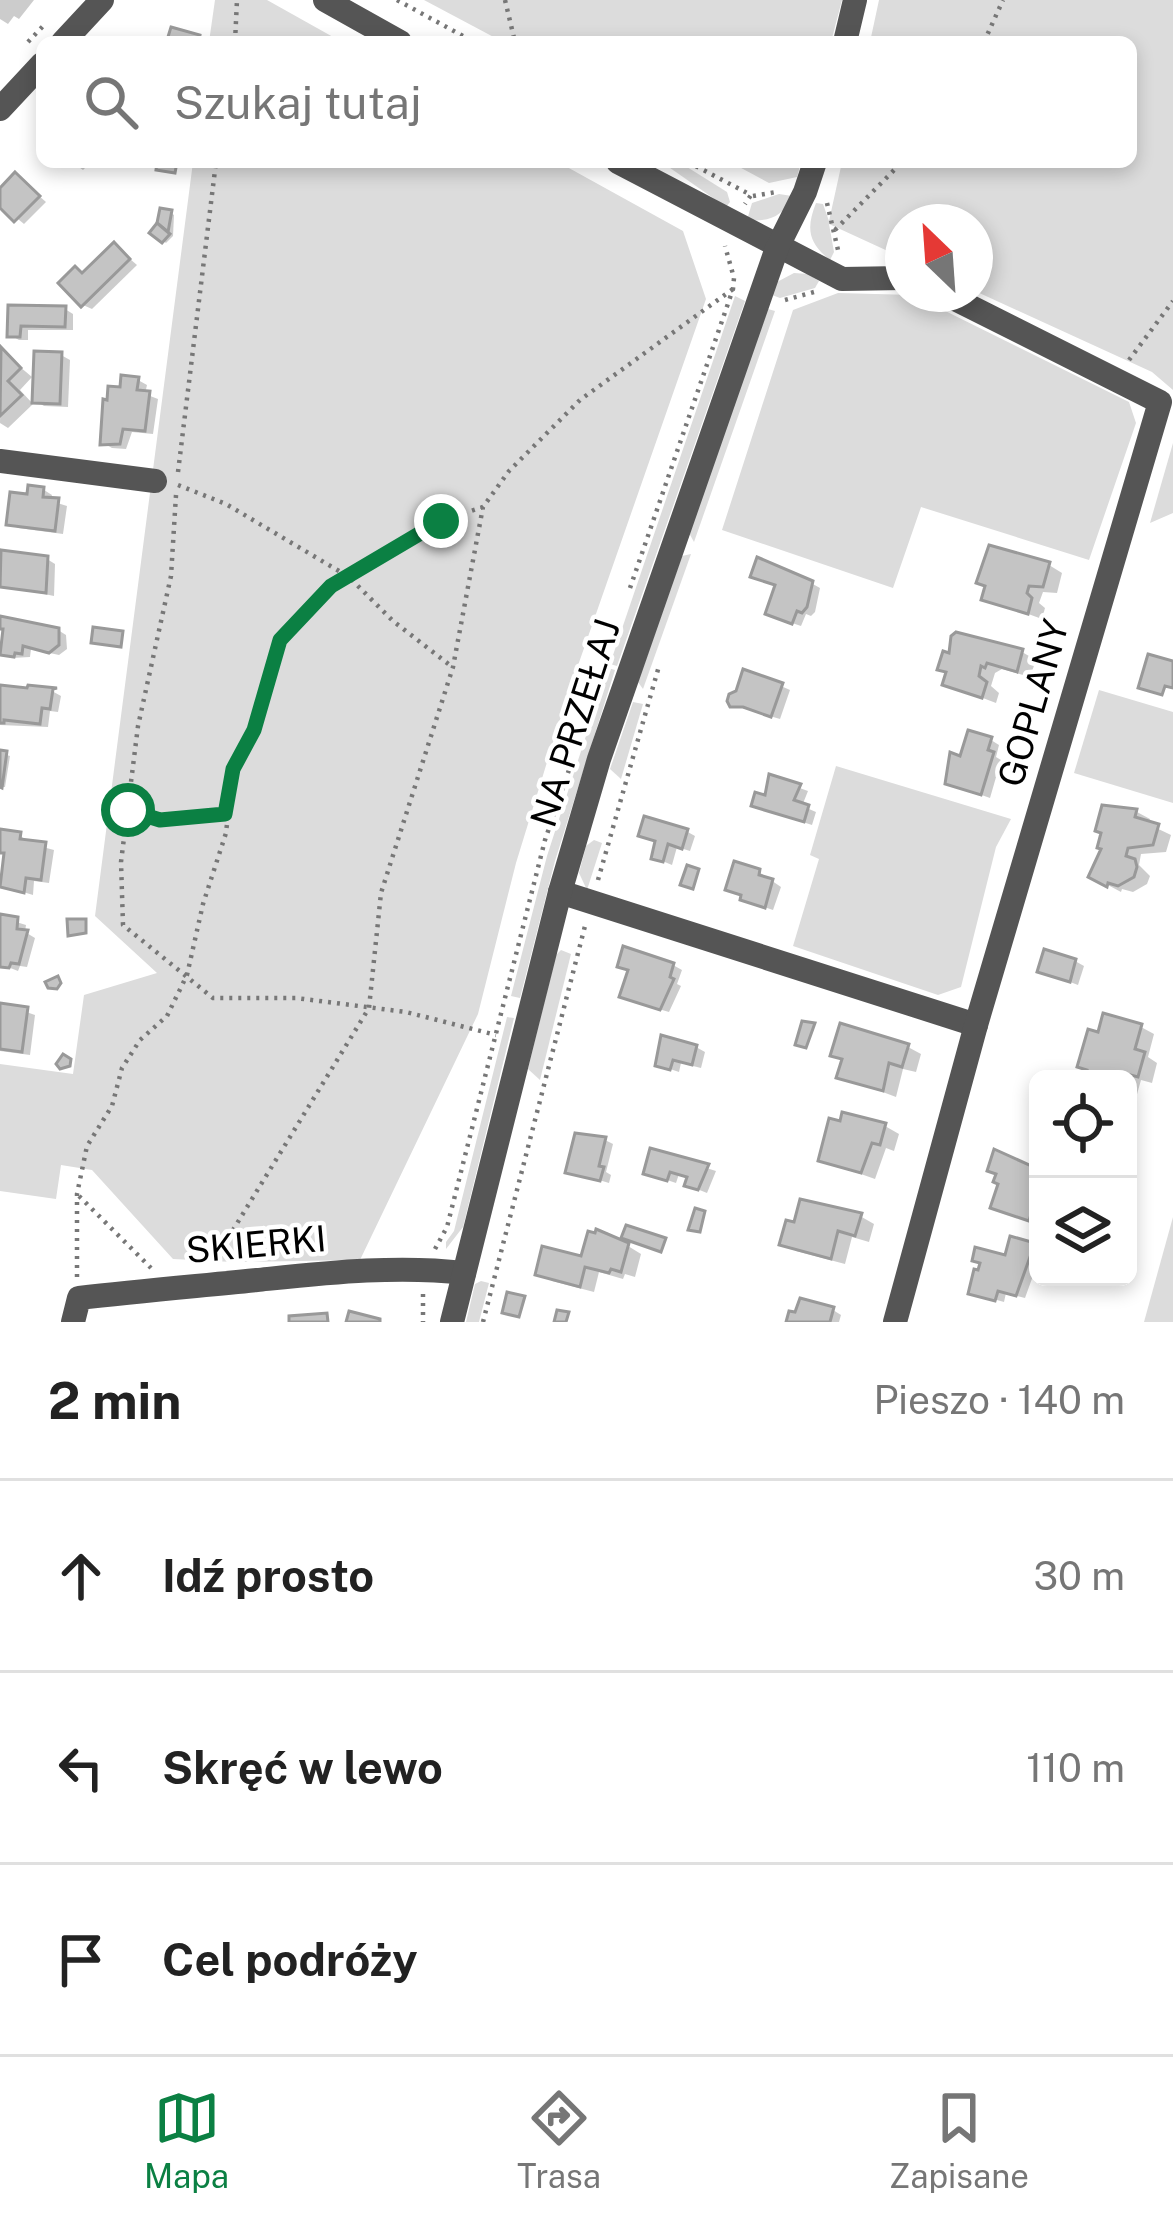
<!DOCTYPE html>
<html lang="pl">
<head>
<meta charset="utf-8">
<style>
	body { margin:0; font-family:"Public Sans",sans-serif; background:#f2f2f2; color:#222 }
	.controls { position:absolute; right:36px; bottom:36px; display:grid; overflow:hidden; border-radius:18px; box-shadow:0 6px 18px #0003 }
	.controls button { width:108px; height:108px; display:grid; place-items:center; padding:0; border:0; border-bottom:3px solid #e0e0e0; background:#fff; color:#222; font:60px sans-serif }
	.compass { position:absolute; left:885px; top:204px; width:108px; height:108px; border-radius:50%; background:#fff; box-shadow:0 6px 18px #0003; rotate:335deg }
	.stop { position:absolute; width:36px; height:36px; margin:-27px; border:9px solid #0b8043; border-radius:50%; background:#fff }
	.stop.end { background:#0b8043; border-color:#fff; box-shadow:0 3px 12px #0008 }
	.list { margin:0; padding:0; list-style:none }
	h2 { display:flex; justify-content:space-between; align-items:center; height:156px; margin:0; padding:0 48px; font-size:51px }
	h2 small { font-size:39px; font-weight:400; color:#767676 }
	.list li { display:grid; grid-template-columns:78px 1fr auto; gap:36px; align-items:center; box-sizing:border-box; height:192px; padding:0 48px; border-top:3px solid #e0e0e0 }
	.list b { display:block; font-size:45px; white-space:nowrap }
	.list em { font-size:39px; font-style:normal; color:#767676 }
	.icon { flex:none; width:66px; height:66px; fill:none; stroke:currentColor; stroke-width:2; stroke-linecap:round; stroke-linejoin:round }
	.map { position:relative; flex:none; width:1173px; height:1322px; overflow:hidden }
	.search { position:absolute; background:#fff; box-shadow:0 6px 18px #0003; left:36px; right:36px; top:36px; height:132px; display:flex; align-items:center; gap:30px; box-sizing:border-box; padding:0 42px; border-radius:18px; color:#767676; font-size:45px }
	.sheet { height:732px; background:#fff }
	nav { display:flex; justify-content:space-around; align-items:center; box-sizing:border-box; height:168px; border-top:3px solid #e0e0e0; background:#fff; font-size:33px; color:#767676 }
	nav a { display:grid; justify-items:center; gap:6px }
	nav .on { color:#0b8043 }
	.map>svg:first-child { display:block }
	.green { fill:#dcdcdc }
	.shadow { fill:#0003 }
	.building { fill:#c4c4c4; stroke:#999; stroke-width:3 }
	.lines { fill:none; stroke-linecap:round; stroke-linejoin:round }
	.path { stroke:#777; stroke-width:4.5; stroke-dasharray:3 6; stroke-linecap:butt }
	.minor { stroke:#555; stroke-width:24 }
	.route { stroke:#0b8043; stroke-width:15 }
	.labels { text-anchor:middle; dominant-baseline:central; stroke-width:9; stroke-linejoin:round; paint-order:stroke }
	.street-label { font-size:36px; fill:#000; stroke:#fff }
</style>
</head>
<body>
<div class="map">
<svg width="1173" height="1322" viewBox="0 0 1173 1322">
	<rect width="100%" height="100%" fill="#fff"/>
	<g class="green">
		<polygon points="215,0 267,0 342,42 209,42"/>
		<polygon points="424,0 842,0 831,42 503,42"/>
		<path d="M879,0H1173V390L1152,372L975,291V222H903V258L829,224L834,252L830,260C808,243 806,228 816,203L823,204L829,221L842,162H1131V42H870Z"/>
		<polygon points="193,162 558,162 683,231 706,299 568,694 516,863 478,1014 360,1260 233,1262 173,1259 92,1170 61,1165 56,1199 0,1191 0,1064 73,1074 84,995 157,973 95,916"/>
		<polygon points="679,162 727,192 730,202 726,207 663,163"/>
		<polygon points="730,162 801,162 797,177 769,183"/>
		<path d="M779,194L792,196C783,217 769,222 747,220L752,203Z"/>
		<polygon points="794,273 808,274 819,281 815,288 780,298 772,295 777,282"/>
		<polygon points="838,293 913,295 1129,402 1136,423 1089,560 921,507 893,588 722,530 793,310"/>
		<polygon points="735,296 745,301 617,666 610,664"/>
		<polygon points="768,309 775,311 694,542 689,533"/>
		<polygon points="1173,443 1173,513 1150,523"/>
		<polygon points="691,554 643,689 638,682 682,556"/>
		<polygon points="608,668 615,670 555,861 520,998 511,996 547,856"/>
		<polygon points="1099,690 1173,712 1173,803 1074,773"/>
		<polygon points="633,702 643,704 621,779 610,769"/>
		<polygon points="836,766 1011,819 996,847 961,987 938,995 793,946 819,859 810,855"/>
		<polygon points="594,840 602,843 587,890 579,873 586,846"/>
		<polygon points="561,950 571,954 540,1080 528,1069 556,955"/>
		<polygon points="507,1017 514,1018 463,1227 446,1249 446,1242 454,1231"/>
		<polygon points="1173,1217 1173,1322 1144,1322"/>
		<polygon points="481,1281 489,1283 479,1322 466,1322 475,1284"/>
	</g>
	<g class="shadow">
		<polygon points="0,0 34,0 19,19 14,16 8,24 0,19"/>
		<polygon points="72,162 91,162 83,170"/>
		<polygon points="16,176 46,202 24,224 0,204 0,192"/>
		<polygon points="171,213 174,215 173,236 166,243 153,232"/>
		<polygon points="115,246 137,265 92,309 83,305 84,275"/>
		<polygon points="11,308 65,309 73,314 73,330 28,330 28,340 19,340 10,335"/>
		<polygon points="1,351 32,377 20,390 33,404 8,428 0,423"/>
		<polygon points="61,355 70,360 68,407 44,406 36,401"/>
		<polygon points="138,380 147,385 145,394 158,399 153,434 132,432 126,449 112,448 103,443 122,391"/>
		<polygon points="44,490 52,495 51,501 67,506 63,534 18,528 9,523 29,498"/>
		<polygon points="47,559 55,564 54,596 0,585"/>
		<polygon points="1049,565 1062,573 1057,593 1043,592 1039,603 1045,608 1042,619 984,598"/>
		<polygon points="811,583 820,588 815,612 811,616 806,614 801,626 777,618 778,586"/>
		<polygon points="0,619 58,630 66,635 67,649 59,655 31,649 30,657 12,658 4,653 6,632 0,630"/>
		<polygon points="1022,652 1036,660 1030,677 1002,669 995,673 991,686 999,693 996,703 946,684 949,672"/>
		<polygon points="781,686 790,690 780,719 732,705"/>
		<polygon points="0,687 52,691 61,696 58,712 50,711 48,727 0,725"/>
		<polygon points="991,740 999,745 996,757 1001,760 990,798 948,783 962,759"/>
		<polygon points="0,753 10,756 5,787 0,787"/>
		<polygon points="772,778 808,791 802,806 816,812 812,825 763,809"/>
		<polygon points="1104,808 1137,812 1150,819 1148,824 1171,835 1166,852 1141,854 1139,865 1150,876 1147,884 1133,892 1122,889 1121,892 1091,876 1100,862"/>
		<polygon points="686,831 695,836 690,851 677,847 672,865 655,858 658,841"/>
		<polygon points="20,835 28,843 54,850 49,883 34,881 33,895 0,885 7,856 0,852"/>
		<polygon points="759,872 781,887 773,910 752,903"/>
		<polygon points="0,917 26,925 25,932 35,938 27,967 20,966 18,971 0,964"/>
		<polygon points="1075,961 1084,966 1078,985 1041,971"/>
		<polygon points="673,965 682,970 677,984 681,986 669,1012 631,1001"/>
		<polygon points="0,1003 35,1015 30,1055 0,1051"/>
		<polygon points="1141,1027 1154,1034 1148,1057 1157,1063 1152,1083 1141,1080 1134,1105 1128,1103 1128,1079 1088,1079 1100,1035"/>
		<polygon points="696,1047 705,1052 701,1068 681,1063 679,1072 658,1065"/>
		<polygon points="908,1047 921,1054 916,1072 903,1069 896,1097 840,1076"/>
		<polygon points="885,1126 899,1134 894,1151 886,1148 875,1179 821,1160"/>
		<polygon points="605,1140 613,1144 606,1172 611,1175 609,1183 569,1171"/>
		<polygon points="652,1151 716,1171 707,1193 687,1185 689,1178 679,1174 676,1183 646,1173"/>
		<polygon points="1038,1172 1038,1225 994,1207 1001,1183 999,1174"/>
		<polygon points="860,1216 874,1224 869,1242 852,1237 845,1264 796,1251 783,1243"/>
		<polygon points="628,1246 641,1254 635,1277 625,1274 623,1279 599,1272 594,1292 552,1281 538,1273"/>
		<polygon points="1034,1246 1038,1248 1038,1262 1025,1298 1006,1293 1004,1302 972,1293 1007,1259"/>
		<polygon points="833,1310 841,1315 839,1322 789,1322"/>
	</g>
	<g class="building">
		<polygon points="171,27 200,35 199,42 167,40"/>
		<polygon points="157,162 177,162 175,173 156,170"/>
		<polygon points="15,172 40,196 14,222 0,208 0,188"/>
		<polygon points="160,208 172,210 168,232 157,223"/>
		<polygon points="157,223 170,234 162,243 149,233"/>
		<polygon points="114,242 130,259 81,307 58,283 75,266 82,273"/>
		<polygon points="8,305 66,306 65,327 21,326 20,337 7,337"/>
		<polygon points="1,347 21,368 8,381 22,395 0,416"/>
		<polygon points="34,351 62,352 60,404 32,403"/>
		<polygon points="121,375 139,377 137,390 150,391 145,431 123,429 120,444 100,445 103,399 107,400 108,386 120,387"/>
		<polygon points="28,485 44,487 43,497 59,498 55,531 6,525 10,492 27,494"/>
		<polygon points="989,545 1050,562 1043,587 1029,586 1027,593 1032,598 1028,614 981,600 985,586 976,583"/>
		<polygon points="1,550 48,556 46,593 0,587"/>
		<polygon points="757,557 813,581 807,607 802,613 797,611 792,624 765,614 775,585 750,577"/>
		<polygon points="0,616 59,628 59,645 49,653 23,646 22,654 15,653 14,657 0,655 3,629 0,629"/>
		<polygon points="93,627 123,631 121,647 91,643"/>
		<polygon points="956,632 1023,649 1017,672 987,663 985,668 981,666 979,676 987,682 982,698 942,685 946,672 937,670 943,651 949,653 951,636"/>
		<polygon points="1148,654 1173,661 1173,688 1165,686 1162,695 1138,688"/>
		<polygon points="743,669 783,683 771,717 743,707 730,707 727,701 729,694 736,691"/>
		<polygon points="0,685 27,688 28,685 57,688 53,689 50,709 42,708 40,724 4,720 4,723 0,723"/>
		<polygon points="968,730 992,737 988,750 994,752 981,795 945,784 950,752 960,756"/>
		<polygon points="0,750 7,751 2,788 0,787"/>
		<polygon points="769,774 801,784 794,800 809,805 804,822 751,806 755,792 765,795"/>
		<polygon points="1102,805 1137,809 1135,817 1159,824 1153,845 1128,848 1126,856 1135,859 1137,867 1134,877 1118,886 1108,883 1107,887 1088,877 1101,849 1097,848 1101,833 1095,831"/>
		<polygon points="644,816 688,829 682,849 668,844 663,862 651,859 655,841 638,836"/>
		<polygon points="0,829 21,832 20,839 46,842 41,880 26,878 24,893 0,887 4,853 0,853"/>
		<polygon points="734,861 760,869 759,875 773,879 765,908 740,900 741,895 725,890"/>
		<polygon points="687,865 699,869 693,889 680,885"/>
		<polygon points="0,914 18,917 17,929 28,930 19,964 11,963 9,968 0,967"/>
		<polygon points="67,919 86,919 86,933 68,936"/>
		<polygon points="623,946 674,963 670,977 674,979 660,1010 619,997 628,970 617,967"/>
		<polygon points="1044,949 1076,959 1070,982 1037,972"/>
		<polygon points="58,976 61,983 57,989 48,988 45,982"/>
		<polygon points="0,1003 28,1007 22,1052 0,1049"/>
		<polygon points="1103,1013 1142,1024 1135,1049 1145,1052 1138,1077 1127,1074 1126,1079 1085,1079 1087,1070 1077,1067 1088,1029 1098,1032"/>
		<polygon points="802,1021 815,1023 806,1048 795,1045"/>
		<polygon points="840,1023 909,1044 902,1067 889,1063 883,1091 836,1078 842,1059 830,1056"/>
		<polygon points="661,1035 697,1045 692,1065 673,1060 670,1070 655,1066"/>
		<polygon points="63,1054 71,1059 70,1066 60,1069 56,1064"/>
		<polygon points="842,1112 886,1123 880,1145 872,1143 861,1173 818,1161 829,1118 840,1121"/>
		<polygon points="575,1133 606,1137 599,1166 604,1167 600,1181 565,1173"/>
		<polygon points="650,1148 709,1164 698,1190 684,1186 687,1177 670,1172 667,1181 643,1174"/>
		<polygon points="994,1149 1038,1169 1038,1192 1029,1221 990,1208 998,1184 993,1182 996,1174 987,1171"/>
		<polygon points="800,1199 862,1213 855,1236 838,1231 831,1259 779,1245 786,1220 794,1222"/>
		<polygon points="695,1208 705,1211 700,1232 688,1230"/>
		<polygon points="626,1225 666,1238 661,1252 621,1238"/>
		<polygon points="596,1229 629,1243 621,1272 611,1269 609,1273 585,1267 580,1287 535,1275 542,1246 581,1256 588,1231 595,1233"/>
		<polygon points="1010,1236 1035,1243 1016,1296 998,1291 995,1301 968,1294 974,1269 978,1270 980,1263 972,1261 975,1247 1005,1255"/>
		<polygon points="507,1292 525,1296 519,1317 502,1313"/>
		<polygon points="800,1298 834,1307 830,1322 786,1322 789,1311 795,1312"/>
		<polygon points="557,1310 569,1312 566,1322 554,1322"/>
		<polygon points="349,1311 380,1319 380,1322 346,1322"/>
		<polygon points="327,1313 328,1322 289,1322 289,1316"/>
	</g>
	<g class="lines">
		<g class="path">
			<polyline points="397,0 474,42"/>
			<polyline points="505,0 515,42"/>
			<polyline points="28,42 45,24"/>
			<polyline points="235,42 237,0"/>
			<polyline points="984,42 1003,0"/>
			<polyline points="688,162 751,195 745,204"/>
			<polyline points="753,196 776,192"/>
			<polyline points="827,203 838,250"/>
			<polyline points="835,230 902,162"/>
			<polyline points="785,300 814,292"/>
			<polyline points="1129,360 1173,301"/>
			<polyline points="178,472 216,162"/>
			<polyline points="178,485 226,504 349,577 393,621 451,666"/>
			<polyline points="176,495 171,576 138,726 121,862 123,925 213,998 296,998 406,1012 496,1035"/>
			<polyline points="630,588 733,289 734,278 725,246"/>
			<polyline points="128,810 160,821 225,814"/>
			<polyline points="598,880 659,666"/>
			<polyline points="79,1196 151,1268"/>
			<polyline points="435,1249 447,1227 545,840 569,770"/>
			<polyline points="214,1261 369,1008 381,893 453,667 483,507 509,471 580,400 733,289 738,291"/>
			<polyline points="77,1277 77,1194 87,1146 112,1106 122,1068 140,1040 167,1016 187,975 203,904 226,833 233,769 254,730 280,640 331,586 441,521 483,507"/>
			<polyline points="423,1294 423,1322"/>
			<polyline points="483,1322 585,926"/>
		</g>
		<g class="minor">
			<polyline points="325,0 400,42"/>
			<polyline points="63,42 102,0"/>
			<polyline points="845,42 855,0"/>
			<polyline points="0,109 42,64"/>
			<polyline points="618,162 842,279 903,278"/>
			<polyline points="0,461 155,481"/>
			<polyline points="560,892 976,1025"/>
			<path d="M73,1322L79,1298C139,1291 198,1286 257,1280C326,1273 396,1265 464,1273"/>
			<polyline points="452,1322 560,892 599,759 777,248 805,192 815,162"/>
			<polyline points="895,1322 976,1025 1160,402 945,294"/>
		</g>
	</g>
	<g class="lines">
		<polyline class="route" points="128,810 160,820 225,814 233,769 254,730 280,640 331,586 441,521"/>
	</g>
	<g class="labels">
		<g class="street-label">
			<text transform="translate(1033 703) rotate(-74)">GOPLANY</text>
			<text transform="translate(575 723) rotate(-72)">NA PRZEŁAJ</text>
			<text transform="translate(256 1244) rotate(-5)">SKIERKI</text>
		</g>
	</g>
</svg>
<div class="controls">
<button><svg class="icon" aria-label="locate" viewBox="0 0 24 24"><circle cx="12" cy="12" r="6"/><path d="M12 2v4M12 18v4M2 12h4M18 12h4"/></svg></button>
<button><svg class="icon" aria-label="layers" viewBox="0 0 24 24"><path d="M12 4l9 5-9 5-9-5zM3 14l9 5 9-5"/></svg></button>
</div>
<svg class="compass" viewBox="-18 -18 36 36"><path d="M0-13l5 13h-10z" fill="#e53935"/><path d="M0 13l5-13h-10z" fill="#767676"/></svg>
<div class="stop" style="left:128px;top:810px"></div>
<div class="stop end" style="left:441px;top:521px"></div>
<div class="search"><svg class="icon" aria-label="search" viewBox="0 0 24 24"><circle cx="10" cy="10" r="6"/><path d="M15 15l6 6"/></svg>Szukaj tutaj</div>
</div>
<section class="sheet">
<h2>2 min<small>Pieszo · 140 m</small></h2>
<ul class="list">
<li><svg class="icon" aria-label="ahead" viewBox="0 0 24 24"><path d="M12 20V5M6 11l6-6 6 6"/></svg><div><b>Idź prosto</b></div><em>30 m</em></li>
<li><svg class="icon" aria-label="left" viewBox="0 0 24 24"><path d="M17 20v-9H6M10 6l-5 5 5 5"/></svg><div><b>Skręć w lewo</b></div><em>110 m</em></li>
<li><svg class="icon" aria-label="arrive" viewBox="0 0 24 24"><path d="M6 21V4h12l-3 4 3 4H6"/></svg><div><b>Cel podróży</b></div></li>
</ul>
</section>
<nav>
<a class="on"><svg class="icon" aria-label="map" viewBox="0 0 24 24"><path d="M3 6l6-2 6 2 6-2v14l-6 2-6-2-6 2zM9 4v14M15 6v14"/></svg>Mapa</a>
<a><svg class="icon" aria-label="directions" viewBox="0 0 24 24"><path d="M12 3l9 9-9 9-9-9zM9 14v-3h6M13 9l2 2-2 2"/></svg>Trasa</a>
<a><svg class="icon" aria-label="saved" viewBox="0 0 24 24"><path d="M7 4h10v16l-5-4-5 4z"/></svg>Zapisane</a>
</nav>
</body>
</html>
